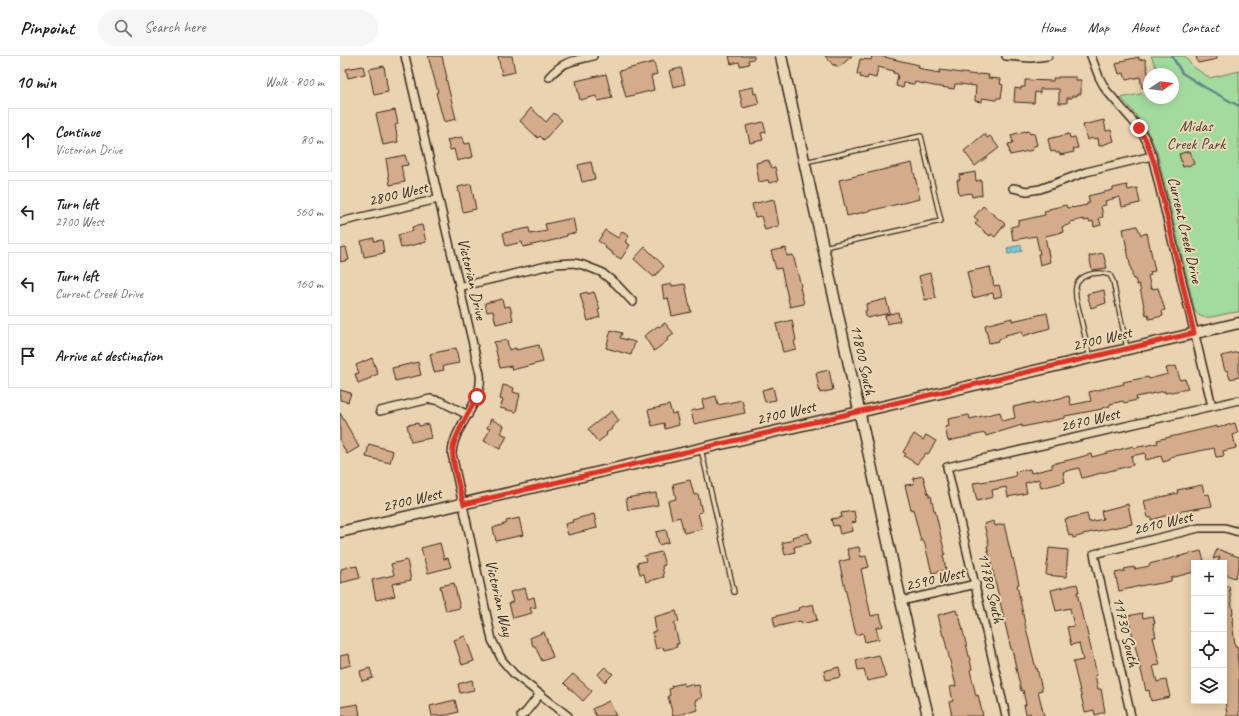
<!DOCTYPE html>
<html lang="en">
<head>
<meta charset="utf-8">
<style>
	body { margin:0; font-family:Caveat,sans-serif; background:#f6f6f6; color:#222 }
	.controls { position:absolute; right:12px; bottom:12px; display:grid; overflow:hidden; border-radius:0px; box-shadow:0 2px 10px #0003 }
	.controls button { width:36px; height:36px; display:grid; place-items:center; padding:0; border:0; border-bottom:1px solid #e0e0e0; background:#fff; color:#222; font:20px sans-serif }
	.compass { position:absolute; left:803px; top:12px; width:36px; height:36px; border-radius:50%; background:#fff; box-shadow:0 2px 10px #0003; rotate:77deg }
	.stop { position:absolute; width:12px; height:12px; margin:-9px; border:3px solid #d93025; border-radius:50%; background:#fff }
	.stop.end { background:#d93025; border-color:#fff; box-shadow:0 1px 4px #0008 }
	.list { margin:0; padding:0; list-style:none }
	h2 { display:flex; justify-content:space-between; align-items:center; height:52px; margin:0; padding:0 16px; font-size:17px }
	h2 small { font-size:13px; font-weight:400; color:#767676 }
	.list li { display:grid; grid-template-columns:26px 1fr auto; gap:12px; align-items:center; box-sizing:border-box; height:64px; margin:0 8px 8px; padding:0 8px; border:1px solid #e0e0e0; border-radius:0px }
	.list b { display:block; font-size:15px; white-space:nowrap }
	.list p { margin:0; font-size:13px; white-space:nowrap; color:#767676 }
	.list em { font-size:13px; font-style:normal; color:#767676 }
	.icon { flex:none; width:22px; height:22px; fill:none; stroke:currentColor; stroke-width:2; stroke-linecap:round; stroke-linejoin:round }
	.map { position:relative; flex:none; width:899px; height:660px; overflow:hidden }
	header { display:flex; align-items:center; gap:24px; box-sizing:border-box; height:56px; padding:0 20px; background:#fff; border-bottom:1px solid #e0e0e0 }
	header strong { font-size:19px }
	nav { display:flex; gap:22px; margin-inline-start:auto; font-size:14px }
	.search { width:280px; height:36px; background:#f6f6f6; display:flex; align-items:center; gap:10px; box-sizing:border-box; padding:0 14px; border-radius:22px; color:#767676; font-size:15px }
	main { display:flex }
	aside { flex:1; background:#fff }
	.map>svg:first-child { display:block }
	.green { fill:#a3da9e; stroke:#6f825e }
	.water { fill:url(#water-ripples); stroke:#60888d }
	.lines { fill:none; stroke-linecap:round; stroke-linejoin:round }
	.stream { stroke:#60888d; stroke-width:2.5 }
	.building { fill:#d5ac8b; stroke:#3b2a1e }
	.service-casing { stroke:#3b2a1e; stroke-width:6 }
	.minor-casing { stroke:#3b2a1e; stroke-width:10 }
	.secondary-casing { stroke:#3b2a1e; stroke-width:13 }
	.service { stroke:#ead8b6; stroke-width:3.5 }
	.minor { stroke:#ead8b6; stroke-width:7 }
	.secondary { stroke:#ead8b6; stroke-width:10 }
	.route { stroke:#d93025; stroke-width:5 }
	.labels { text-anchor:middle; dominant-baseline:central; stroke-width:4; stroke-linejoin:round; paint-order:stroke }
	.park-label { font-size:16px; fill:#4b4431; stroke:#ead8b6 }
	.street-label { font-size:16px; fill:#3b2a1e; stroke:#ead8b6 }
</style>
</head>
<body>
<header>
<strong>Pinpoint</strong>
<div class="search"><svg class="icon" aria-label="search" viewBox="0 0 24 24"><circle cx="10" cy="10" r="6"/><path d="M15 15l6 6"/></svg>Search here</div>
<nav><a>Home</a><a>Map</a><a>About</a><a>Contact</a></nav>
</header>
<main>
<aside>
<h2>10 min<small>Walk · 800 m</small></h2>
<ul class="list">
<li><svg class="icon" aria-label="ahead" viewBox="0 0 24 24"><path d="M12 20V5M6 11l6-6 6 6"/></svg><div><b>Continue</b><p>Victorian Drive</p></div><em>80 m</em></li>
<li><svg class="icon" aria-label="left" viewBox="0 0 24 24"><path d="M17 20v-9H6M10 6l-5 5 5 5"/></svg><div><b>Turn left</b><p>2700 West</p></div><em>560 m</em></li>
<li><svg class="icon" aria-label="left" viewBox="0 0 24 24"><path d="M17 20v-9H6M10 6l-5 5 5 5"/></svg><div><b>Turn left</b><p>Current Creek Drive</p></div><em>160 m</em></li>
<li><svg class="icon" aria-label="arrive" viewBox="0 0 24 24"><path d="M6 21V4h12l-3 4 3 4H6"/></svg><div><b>Arrive at destination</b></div></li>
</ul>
</aside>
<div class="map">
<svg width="899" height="660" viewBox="0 0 899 660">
	<defs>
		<pattern id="water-ripples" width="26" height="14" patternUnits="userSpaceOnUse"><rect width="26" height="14" fill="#79c7d7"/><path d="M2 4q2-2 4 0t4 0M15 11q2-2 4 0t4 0" fill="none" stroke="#64a2ae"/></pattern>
	</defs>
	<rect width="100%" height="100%" fill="#ead3b0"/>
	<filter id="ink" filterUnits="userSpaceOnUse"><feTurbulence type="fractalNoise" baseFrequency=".025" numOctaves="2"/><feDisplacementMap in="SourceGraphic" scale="8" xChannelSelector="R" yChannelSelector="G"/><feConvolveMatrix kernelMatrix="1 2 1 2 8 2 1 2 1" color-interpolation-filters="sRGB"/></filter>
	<g filter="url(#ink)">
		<path class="green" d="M811,0H845L852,10L870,22L899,15V256C888,256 871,263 863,261C859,260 857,258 855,255L817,96C809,75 797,59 781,42L809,36V42H833V18H819Z"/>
		<polygon class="water" points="681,189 682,195 668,198 667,192"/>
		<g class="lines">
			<polyline class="stream" points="832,0 842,17 866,32 899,50"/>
		</g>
		<g class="building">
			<polygon points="88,0 102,0 107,22 106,22 116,63 104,66 96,37 98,36"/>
			<polygon points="158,0 172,0 175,16 162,19"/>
			<polygon points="389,0 414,0 414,3 408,4 409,8 400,10 399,6 391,8"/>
			<polygon points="485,0 512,0 498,12 495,8 494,10"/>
			<polygon points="532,0 540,0 579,9 578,12 583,13 583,14 600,17 600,14 637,19 638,18 649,19 648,22 661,23 660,28 663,29 661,42 657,42 656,44 642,42 642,46 635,45 636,30 620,28 615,28 614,33 594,30 575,26 574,28 564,27 563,32 556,30 558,18 553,17 554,15 538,11 536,22 528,20 527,23 520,21 521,18 517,18 520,3 531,4"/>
			<polygon points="856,0 877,0 877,3 858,7"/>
			<polygon points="799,1 799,4 805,3 809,21 809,30 802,32 800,21 786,24 784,17 779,18 776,8 781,6 781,5"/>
			<polygon points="314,6 317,18 311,20 314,34 286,41 279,15"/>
			<polygon points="23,10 25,18 8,22 6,13"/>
			<polygon points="44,10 48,36 34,39 29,13"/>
			<polygon points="341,12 345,28 333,31 329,15"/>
			<polygon points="266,18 272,42 258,45 256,40 240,44 236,25"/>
			<polygon points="718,21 736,21 736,24 741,24 741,38 737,38 737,40 732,40 732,42 727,42 727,47 719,47 719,33 700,33 700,37 695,36 694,47 674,46 675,32 681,33 681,31 685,31 685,24 713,25 713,22 718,22"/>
			<polygon points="413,31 414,38 416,37 419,48 403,52 399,34"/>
			<polygon points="191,52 206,66 214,57 222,64 204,84 200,80 198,82 180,65"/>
			<polygon points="55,54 58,68 55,69 58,86 43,89 36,58"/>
			<polygon points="764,64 766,75 771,74 774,85 759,90 758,82 754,83 753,82 747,84 743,69"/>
			<polygon points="423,66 426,76 421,77 423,84 410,87 406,70"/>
			<polygon points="685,75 685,76 689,75 690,78 694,77 697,89 692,91 693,94 670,99 668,88 673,87 671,79"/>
			<polygon points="644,78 647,82 650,80 659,92 635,110 624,95"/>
			<polygon points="729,78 730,82 735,81 738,92 733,93 734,96 720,99 720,97 716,97 715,95 711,96 708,83"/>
			<polygon points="122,81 124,88 130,87 133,101 117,105 114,93 110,94 107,84"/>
			<polygon points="850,95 854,108 843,111 839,98"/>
			<polygon points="65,99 68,109 61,110 65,126 50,129 46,103"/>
			<polygon points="428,104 432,112 435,111 438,125 429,127 428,124 419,126 416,107"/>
			<polygon points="251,106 255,123 242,126 238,109"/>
			<polygon points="572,107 580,143 507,160 499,124"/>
			<polygon points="635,116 636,125 641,124 642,139 632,141 631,137 619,139 617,124 620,124 619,119"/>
			<polygon points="131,128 136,153 123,156 118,131"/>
			<polygon points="787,129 788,134 797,132 800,147 782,151 780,141 765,145 766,149 761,150 763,161 759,162 761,169 754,171 753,165 749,166 749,164 744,165 744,163 730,166 731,168 722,171 723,176 705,180 710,206 700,209 698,198 700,198 696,180 673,184 671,171 678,169 678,165 705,159 704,155 709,154 709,153 726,149 727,152 732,151 732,152 747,149 747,147 750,147 748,140 773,134 773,132"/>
			<polygon points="434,143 439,170 425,174 421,160 415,161 412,148"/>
			<polygon points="643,150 665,168 655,181 651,178 650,180 635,168 638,164 634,161"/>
			<polygon points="233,162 236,177 227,178 227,180 219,182 219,183 183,191 182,186 166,190 163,177 189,172 190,178 207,175 205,168"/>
			<polygon points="82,169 86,186 61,192 58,179 73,175 72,171"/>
			<polygon points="797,170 801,179 807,177 815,215 810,216 811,219 808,220 811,233 818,232 825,254 822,255 823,260 809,263 808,258 806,259 799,228 797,229 795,223 793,223 783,173"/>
			<polygon points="265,174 278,182 282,176 289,180 285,186 290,189 281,203 272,198 273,197 265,192 266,190 258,185"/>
			<polygon points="34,182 34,185 42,184 44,197 24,201 21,185"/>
			<polygon points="6,191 9,204 0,206 0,192"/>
			<polygon points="305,191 324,210 314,221 294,203"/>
			<polygon points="446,192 447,200 453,199 461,230 460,231 464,248 450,251 441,212 436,213 431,195"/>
			<polygon points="763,197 767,212 752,214 749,200"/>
			<polygon points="650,211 654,230 659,229 662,240 654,242 653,237 633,242 627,216"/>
			<polygon points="590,217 596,242 585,244 579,220"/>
			<polygon points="332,228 332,230 345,228 351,256 332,260 328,242 324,243 322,230"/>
			<polygon points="764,234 766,247 751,252 747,238"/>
			<polygon points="247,236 248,238 254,236 260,253 258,254 260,261 248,265 240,238"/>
			<polygon points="162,243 164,251 170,250 173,264 156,268 153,255 147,256 145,247"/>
			<polygon points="546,243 550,257 527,262 525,255 527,254 526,248"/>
			<polygon points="558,256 560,265 547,268 545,259"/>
			<polygon points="707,257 710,272 683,280 682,275 665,279 666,281 659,283 659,285 649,287 645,269 672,262 672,265"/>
			<polygon points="452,264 456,284 454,285 456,293 443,296 436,268"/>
			<polygon points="325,267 334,278 327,283 328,284 314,295 304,280 318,270 319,271"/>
			<polygon points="271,274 282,277 280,282 295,286 291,299 266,292"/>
			<polygon points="167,284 169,294 176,292 176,294 199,289 203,306 172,314 171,310 160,312 154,286"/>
			<polygon points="116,292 119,307 103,310 104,314 94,316 90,298"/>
			<polygon points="899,296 899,321 890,323 887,314 885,315 881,300"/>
			<polygon points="32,302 38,318 31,321 31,322 18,327 15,318 19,317 16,309"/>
			<polygon points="78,306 81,319 55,325 52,312"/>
			<polygon points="836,310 840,324 845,323 848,333 825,337 825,335 796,341 797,344 784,347 783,345 770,348 770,350 762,352 762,353 725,360 725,362 682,371 682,369 646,380 645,377 608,385 605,371 609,370 608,363 629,359 630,363 660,356 662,365 675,362 673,351 691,347 695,346 695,348 729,340 731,349 751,345 749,336 784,328 783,326 808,321 809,323 828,318 826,312"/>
			<polygon points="489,314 493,334 480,337 476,317"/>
			<polygon points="163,329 174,332 173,336 180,338 176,356 160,352 163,344 160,343"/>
			<polygon points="433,331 436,344 425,346 422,334"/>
			<polygon points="0,334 11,337 8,346 0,344"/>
			<polygon points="376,340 378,349 402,344 405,357 354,368 351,355 364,352 362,344"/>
			<polygon points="329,349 332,358 336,357 339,369 325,373 324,367 312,370 308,354"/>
			<polygon points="272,355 279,365 271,372 272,373 266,377 267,379 258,386 248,373"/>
			<polygon points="0,357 19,391 7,398 0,385"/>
			<polygon points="151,363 164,370 161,377 167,380 160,393 144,385 150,373 147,372"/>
			<polygon points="78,367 79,370 88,368 91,382 71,386 67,369"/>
			<polygon points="895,367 898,377 893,379 896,392 883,395 884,400 876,401 874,392 830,401 830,404 823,406 821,400 806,404 805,397 791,400 793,409 742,422 739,412 723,416 725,426 701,432 699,423 685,427 687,437 668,441 666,431 652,434 653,441 637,445 633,427 654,424 655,425 676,420 675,416 690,413 691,417 712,412 712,408 737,402 751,398 752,401 793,390 794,392 818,387 817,384 877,370 877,372"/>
			<polygon points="574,378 583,384 586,379 596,385 588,398 586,397 577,408 564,400 566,398 563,396"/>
			<polygon points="29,388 53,395 50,407 26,401"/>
			<polygon points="583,420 588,438 589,438 589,441 591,440 594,454 595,454 605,498 603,499 606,514 592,517 584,485 581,485 573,453 571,454 565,429 574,428 573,422"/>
			<polygon points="350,424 354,439 358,438 362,456 358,457 362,473 344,477 340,461 332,463 328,445 336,443 333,428"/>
			<polygon points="862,429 865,439 869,438 872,450 842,455 811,464 811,461 808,462 804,445 838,437 837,434"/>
			<polygon points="316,437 318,449 288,454 286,442"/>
			<polygon points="788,448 792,468 743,478 743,479 733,482 732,479 729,480 725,463 747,458 749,466 763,463 761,455"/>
			<polygon points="514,455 516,466 511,467 513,475 500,478 498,469 493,470 491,463 502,461 501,457"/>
			<polygon points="254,458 257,472 228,479 225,468 233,466 232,464"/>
			<polygon points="179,462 183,479 156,485 153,472 167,467 166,465"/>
			<polygon points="654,465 655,470 664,468 672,503 673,502 679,528 677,529 685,568 696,613 697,612 702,634 698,635 704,660 691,660 690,657 686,658 684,649 686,649 683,634 681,635 672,593 671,593 647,490 649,489 644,468"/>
			<polygon points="326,474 329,486 319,489 316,476"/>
			<polygon points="468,477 471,487 454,491 455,496 445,499 442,487 453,484 452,481"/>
			<polygon points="100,487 104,503 108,502 111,511 88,517 81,492"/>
			<polygon points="519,491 521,501 526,500 529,511 521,513 531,560 540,558 543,570 536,572 539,583 525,586 523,577 516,579 499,506 510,503 507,493"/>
			<polygon points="709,492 728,494 726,521 706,519"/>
			<polygon points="877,493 899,501 899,511 895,522 884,518 884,507 877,507 880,501 873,503"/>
			<polygon points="861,495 864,505 854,507 854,516 831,522 831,525 822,527 810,529 809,528 779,535 775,517 785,515 784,513 794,511 794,513 810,510 809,508"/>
			<polygon points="321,496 325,509 322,510 324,521 306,526 304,518 300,518 297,507 306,505 304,500"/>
			<polygon points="67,504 71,524 52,528 55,540 36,544 32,524 54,519 51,508"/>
			<polygon points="11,510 12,511 17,510 20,522 0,527 0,517 1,517 1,513"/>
			<polygon points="114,527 120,552 106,555 100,530"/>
			<polygon points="737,528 739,536 737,536 743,563 745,567 757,619 755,619 758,633 761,633 765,656 755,659 754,654 745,656 738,627 733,606 743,604 739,587 731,589 727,571 734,570 730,552 716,555 711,534"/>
			<polygon points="884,530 889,530 893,557 892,557 893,565 892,565 895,590 897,590 898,598 897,598 899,619 899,660 887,660 884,633"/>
			<polygon points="185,532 188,543 194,541 196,551 190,552 192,557 173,562 169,547 173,546 170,536"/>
			<polygon points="473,548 477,564 462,568 461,565 435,571 433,561 459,554 458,552"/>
			<polygon points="616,554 617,558 619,558 632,613 630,614 636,640 638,639 643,660 612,660 609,646 613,645 610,631 616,630 604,580 603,580 598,559"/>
			<polygon points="336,555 339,566 334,567 339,588 336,588 337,591 324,594 323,591 316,593 312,576 316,575 314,561"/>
			<polygon points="802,557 803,562 813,560 815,567 813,567 816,581 813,581 820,609 813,610 817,626 826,624 830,641 811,645 809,634 806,635 788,560"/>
			<polygon points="204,576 213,601 202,605 195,590 193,590 190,582"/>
			<polygon points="125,580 134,605 122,609 114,584"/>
			<polygon points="9,598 11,609 0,612 0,600"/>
			<polygon points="539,599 546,621 527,625 524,613 518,614 516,604"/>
			<polygon points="265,611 273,618 265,626 258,618"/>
			<polygon points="499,611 501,621 486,624 484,615"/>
			<polygon points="30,612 33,622 22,625 20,615"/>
			<polygon points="233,618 252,635 243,645 224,627"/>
			<polygon points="132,624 134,634 120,637 118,628"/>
			<polygon points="344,627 344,630 353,627 353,630 359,629 362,642 355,644 358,654 333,660 328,640 330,639 329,633 332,632 331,630"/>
			<polygon points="115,644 118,656 108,659 92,660 90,650"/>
			<polygon points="269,645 276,660 256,660 252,653"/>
			<polygon points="18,648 20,660 0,660 0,651"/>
		</g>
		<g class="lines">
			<g class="service-casing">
				<g id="service">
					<polyline points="465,106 581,80 601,165 484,191"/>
					<path d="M750,302L736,242C736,236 734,231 738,226C744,217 760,215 770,219L773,225L787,292"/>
					<polyline points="361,393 394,536"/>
				</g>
			</g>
			<g class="minor-casing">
				<g id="minor">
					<path d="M65,0L140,318C144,348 113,369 112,398L152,584L162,604L174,618L228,660"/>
					<polyline points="666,0 691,2 708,0"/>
					<polyline points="751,0 759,21 766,34 799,72 806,84 812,100 872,350"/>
					<path d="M209,21C223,5 233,5 253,0"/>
					<polyline points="673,132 687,135 700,133 746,116 812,100"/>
					<polyline points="0,166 98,143"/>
					<polyline points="119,231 215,208 234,207 243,209 261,216 276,228 293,246"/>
					<polyline points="40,355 90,343 100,345 128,359"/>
					<polyline points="561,545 636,528"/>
					<polyline points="181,660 186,656 200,638"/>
					<polyline points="666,660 607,411 899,344"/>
					<polyline points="791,660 754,498 859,472 885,472 899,476"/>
				</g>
			</g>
			<g class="secondary-casing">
				<g id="secondary">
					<polyline points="441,0 561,545 588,660"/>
					<polyline points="0,476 519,356 899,267"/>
				</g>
			</g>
			<use href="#service" class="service"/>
			<use href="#minor" class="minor"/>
			<use href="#secondary" class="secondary"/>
		</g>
	</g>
	<g class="lines" filter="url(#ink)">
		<path class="route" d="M137,341C131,353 114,380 113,392C111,406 120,433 124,448L854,277L815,109L806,84L799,72"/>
	</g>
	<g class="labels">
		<g class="park-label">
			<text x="856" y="70">Midas<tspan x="856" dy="18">Creek Park</tspan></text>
		</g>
		<g class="street-label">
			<text transform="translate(58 138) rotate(-13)">2800 West</text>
			<text transform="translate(845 174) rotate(77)">Current Creek Drive</text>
			<text transform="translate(132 223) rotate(77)">Victorian Drive</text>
			<text transform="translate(762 283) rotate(-13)">2700 West</text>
			<text transform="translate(523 304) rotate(78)">11800 South</text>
			<text transform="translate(446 357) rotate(-13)">2700 West</text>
			<text transform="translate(750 364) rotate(-13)">2670 West</text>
			<text transform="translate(72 444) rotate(-13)">2700 West</text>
			<text transform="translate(823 467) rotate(-13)">2610 West</text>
			<text transform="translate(595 523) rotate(-13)">2590 West</text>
			<text transform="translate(651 532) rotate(77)">11780 South</text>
			<text transform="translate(159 542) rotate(77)">Victorian Way</text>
			<text transform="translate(786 576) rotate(77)">11730 South</text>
		</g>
	</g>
</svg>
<div class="controls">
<button>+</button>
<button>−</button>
<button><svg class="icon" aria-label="locate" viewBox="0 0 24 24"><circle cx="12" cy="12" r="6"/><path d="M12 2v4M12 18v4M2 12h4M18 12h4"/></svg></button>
<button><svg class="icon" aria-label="layers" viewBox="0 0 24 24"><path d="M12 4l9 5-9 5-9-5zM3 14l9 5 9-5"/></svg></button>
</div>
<svg class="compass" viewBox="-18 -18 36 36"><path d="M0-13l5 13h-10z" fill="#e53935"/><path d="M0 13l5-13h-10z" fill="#767676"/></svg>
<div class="stop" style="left:137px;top:341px"></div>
<div class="stop end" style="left:799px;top:72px"></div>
</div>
</main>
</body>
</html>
